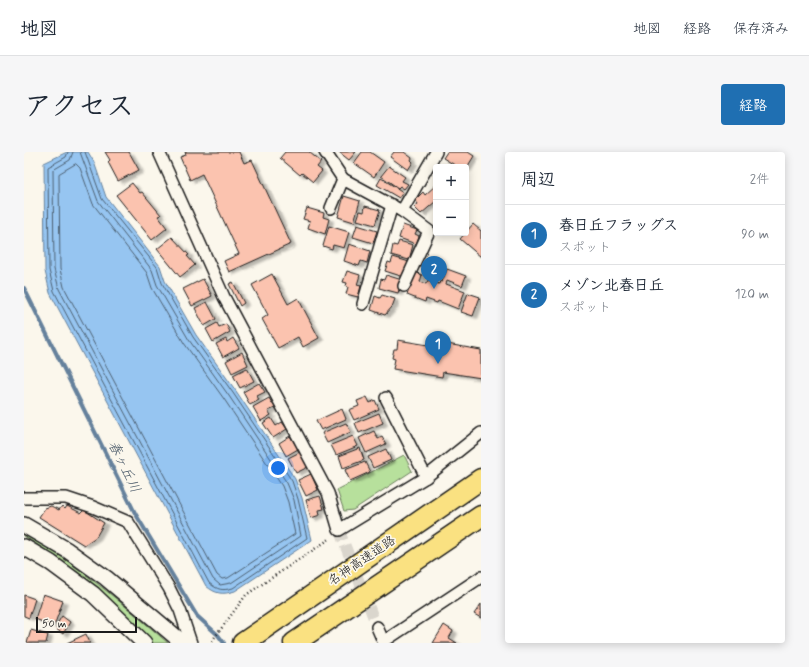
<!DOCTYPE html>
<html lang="ja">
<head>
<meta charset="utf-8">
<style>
	body { margin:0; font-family:Mynerve,"Klee One",sans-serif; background:#f6f6f7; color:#1f2937 }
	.controls { position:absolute; right:12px; top:12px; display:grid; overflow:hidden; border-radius:4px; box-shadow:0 2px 10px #0003 }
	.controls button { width:36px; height:36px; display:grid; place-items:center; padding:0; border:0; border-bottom:1px solid #e0e1e3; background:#fff; color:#1f2937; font:20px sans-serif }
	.scale { position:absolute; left:12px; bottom:10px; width:101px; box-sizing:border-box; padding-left:4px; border:2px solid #1c1c1c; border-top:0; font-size:11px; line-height:14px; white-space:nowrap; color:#1c1c1c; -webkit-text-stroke:3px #fbf7ec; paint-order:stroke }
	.you { position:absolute; left:254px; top:316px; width:14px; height:14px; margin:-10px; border:3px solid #fff; border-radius:50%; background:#1a73e8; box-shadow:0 0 0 6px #1a73e833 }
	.badge { display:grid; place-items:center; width:26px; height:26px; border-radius:50%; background:#1f6fb2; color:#fff; font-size:13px; font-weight:700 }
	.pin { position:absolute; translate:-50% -33px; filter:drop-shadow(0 1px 2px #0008) }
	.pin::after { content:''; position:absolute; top:21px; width:14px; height:12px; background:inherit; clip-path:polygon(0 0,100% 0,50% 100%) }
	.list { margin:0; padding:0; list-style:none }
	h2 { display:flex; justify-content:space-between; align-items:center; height:52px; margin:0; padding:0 16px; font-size:17px }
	h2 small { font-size:13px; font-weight:400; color:#747a83 }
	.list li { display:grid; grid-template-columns:26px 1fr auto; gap:12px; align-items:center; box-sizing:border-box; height:60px; padding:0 16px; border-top:1px solid #e0e1e3 }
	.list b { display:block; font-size:15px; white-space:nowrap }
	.list p { margin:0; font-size:13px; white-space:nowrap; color:#747a83 }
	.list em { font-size:13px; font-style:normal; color:#747a83 }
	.map { position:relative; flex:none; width:457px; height:491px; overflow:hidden; border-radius:4px }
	header { display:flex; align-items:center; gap:24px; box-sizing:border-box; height:56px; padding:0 20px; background:#fff; border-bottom:1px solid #e0e1e3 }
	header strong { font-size:19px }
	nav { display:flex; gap:22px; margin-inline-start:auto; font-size:14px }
	.intro { display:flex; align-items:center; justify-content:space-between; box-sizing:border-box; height:96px; padding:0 24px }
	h1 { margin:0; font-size:28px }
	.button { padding:10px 18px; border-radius:4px; background:#1f6fb2; color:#fff; font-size:14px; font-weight:700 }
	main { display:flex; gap:24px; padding:0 24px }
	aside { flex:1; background:#fff; border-radius:4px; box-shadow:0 2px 10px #0003 }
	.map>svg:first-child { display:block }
	.green { fill:#b7e09c; stroke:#6a7e5c }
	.water { fill:#96c5f1; stroke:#65819c }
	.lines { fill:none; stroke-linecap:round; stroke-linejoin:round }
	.shore { stroke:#4d6071; stroke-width:1 }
	.stream { stroke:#65819c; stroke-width:4 }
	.building { fill:#fbc3af; stroke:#1c1c1c; filter:url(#shadow) }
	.minor-tunnel { stroke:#dad6cd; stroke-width:11; stroke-dasharray:11 5.5; stroke-linecap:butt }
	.minor-casing { stroke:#1c1c1c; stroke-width:14 }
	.secondary-casing { stroke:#1c1c1c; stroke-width:18 }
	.motorway-casing { stroke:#1c1c1c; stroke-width:23 }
	.path { stroke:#1c1c1c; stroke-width:2.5; stroke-dasharray:1 3; stroke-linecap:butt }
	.minor { stroke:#fbf7ec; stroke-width:11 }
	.secondary { stroke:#fbf7ec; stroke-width:15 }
	.motorway { stroke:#fae181; stroke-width:20 }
	.labels { text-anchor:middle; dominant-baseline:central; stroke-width:3.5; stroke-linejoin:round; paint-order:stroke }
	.street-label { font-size:13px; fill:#1c1c1c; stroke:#fbf7ec }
	.water-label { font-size:14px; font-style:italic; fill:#475767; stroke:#fbf7ec }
</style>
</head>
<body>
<header>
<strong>地図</strong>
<nav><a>地図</a><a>経路</a><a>保存済み</a></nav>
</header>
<div class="intro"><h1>アクセス</h1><a class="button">経路</a></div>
<main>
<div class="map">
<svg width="457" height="491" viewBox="0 0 457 491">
	<defs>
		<filter id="shadow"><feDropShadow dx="4.5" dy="2.5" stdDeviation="1" flood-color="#0004"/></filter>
	</defs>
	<rect width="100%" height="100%" fill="#fbf7ec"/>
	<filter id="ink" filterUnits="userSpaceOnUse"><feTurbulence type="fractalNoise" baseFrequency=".025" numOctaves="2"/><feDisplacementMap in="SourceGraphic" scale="8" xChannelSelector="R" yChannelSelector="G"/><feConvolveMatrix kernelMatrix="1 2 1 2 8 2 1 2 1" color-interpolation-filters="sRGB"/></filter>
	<g filter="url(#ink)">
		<g class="green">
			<polygon points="380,303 388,319 329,358 320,359 313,338"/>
			<path d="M0,381C53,412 98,451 144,491H129L87,449L20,397L0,384Z"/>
		</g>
		<path class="water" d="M43,0H64L70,10L82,45L136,114L141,129L172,183L212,239L271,327L278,346L288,388L211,439C198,443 192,442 182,434L26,141L21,119L20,11Z"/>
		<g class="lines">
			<g class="shore">
				<path d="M44,0L42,5L24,15L25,118L30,139L185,431C194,438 198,439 209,436L283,386L274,347L268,329L209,241L169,185L138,131L133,115L78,47L61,0"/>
				<polyline points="49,0 46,8 29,18 30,117 35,137 189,427 196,433 207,431 277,384 270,348 263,331 205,244 165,188 133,133 128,118 74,49 56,0"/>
				<polygon points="52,12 56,16 69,52 123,121 128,136 160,191 200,247 258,334 264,350 271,382 204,426 198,427 193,423 40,135 36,117 35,22"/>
			</g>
			<polyline class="stream" points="0,136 111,361 173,464 194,483 200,491"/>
		</g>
		<g class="building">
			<polygon points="81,0 105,0 115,18 94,29 84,10 86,8"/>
			<polygon points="161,0 215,0 220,11 228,8 267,92 205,120 200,109 215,102 178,22 166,28 156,5 162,3"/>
			<polygon points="261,0 285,0 297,10 293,15 298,19 289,30 278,21 276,23 256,6"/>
			<polygon points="315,0 332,0 325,8"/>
			<polygon points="338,0 346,0 360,10 350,25 330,11"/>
			<polygon points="370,0 380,0 388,6 387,8 389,10 384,18 366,5"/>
			<polygon points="423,0 444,0 450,4 442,17 442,15 434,15 419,6"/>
			<polygon points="365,14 381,25 378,29 384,32 380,37 376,34 374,36 357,24"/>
			<polygon points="357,26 379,40 375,46 353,33"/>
			<polygon points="108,31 116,41 118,40 137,63 134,64 143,76 128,88 92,43"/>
			<polygon points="412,33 412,49 397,62 390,55 394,52 391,48 399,40 401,43"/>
			<polygon points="320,44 336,49 330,70 314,65"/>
			<polygon points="341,54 356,58 351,73 333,68 336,59 340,60"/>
			<polygon points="283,56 300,61 299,65 305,67 301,82 284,76 286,69 279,67"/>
			<polygon points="449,72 457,79 457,105 436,87"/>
			<polygon points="333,73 353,79 349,91 329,85"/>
			<polygon points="379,73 393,78 391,82 395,84 392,92 375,86"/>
			<polygon points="305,74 325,80 320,96 309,93 308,97 299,94"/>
			<polygon points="148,85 165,103 163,104 171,113 156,125 133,97"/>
			<polygon points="375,89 389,93 385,108 367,103 369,93 373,94"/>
			<polygon points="325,92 346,99 343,111 337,109 335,114 320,109"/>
			<polygon points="369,105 385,110 380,125 361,119 364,110 367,111"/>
			<polygon points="423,117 442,124 438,134 423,128 422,132 441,139 434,157 414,149 413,151 402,147 401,150 383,143 391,120 398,123 396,130 402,132 404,128 415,132 416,129 418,130"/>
			<polygon points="323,119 336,123 333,133 337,134 334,145 322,142 324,135 322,134 323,131 319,130"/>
			<polygon points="248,122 264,152 274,146 295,186 279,195 274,185 254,196 238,167 244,163 228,133"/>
			<polygon points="362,123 378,128 374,141 355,136 357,127 360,128"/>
			<polygon points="179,127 188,144 168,154 159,137"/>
			<polygon points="209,130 220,151 216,154 205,132"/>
			<polygon points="444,141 456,145 449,164 437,160"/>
			<polygon points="358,143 371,147 368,155 361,163 347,158 351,144 356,146"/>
			<polygon points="183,150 192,167 180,174 171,156"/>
			<polygon points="193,171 195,175 202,172 206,180 189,190 182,177"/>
			<polygon points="209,186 215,196 199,205 192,192 202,187 203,190"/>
			<polygon points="374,188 422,196 423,192 457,198 457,226 419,220 418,225 369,217 371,207 368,206 370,197 373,197"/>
			<polygon points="218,200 224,213 208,221 202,209"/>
			<polygon points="223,216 230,229 216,236 209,223"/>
			<polygon points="235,231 241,240 233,244 235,248 226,253 219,240"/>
			<polygon points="343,245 346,251 351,248 355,257 330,268 325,258 335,254 333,249"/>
			<polygon points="245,246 251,256 244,259 247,263 237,269 229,255"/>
			<polygon points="318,257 322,267 297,278 292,269"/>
			<polygon points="355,261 359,271 335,281 331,271"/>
			<polygon points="247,266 252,274 258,270 263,277 249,286 239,271"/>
			<polygon points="322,271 327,280 303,291 298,281"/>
			<polygon points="350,279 354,287 358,285 362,292 342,301 335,286"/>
			<polygon points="266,284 274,297 262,304 255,291"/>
			<polygon points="329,284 334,294 312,303 307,293"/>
			<polygon points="336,296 340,308 319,316 315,304"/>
			<polygon points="362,297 367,308 349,316 344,305"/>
			<polygon points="276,300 284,315 272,321 264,306"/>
			<polygon points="341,310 346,320 326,329 321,318"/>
			<polygon points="287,322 294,338 282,344 274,328"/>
			<polygon points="296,344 300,357 295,358 296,363 287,366 282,348"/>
			<polygon points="27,354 35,358 38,354 41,357 43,354 57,361 60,358 80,371 72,385 60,393 15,365 21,356"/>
			<polygon points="19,442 39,449 30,474 11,467"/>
			<polygon points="0,443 11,447 5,466 0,464"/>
			<polygon points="457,452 457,466 450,462"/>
			<polygon points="38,464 46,470 39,482 32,477 35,473 33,472"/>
			<polygon points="420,473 429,479 425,486 433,491 409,491"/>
			<polygon points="7,478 24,483 22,491 3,491"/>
			<polygon points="62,482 66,491 43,491"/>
		</g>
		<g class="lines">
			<polyline class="minor-tunnel" points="315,378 353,475"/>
			<g class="minor-casing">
				<g id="minor">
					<polyline points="135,0 200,145 304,341 315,378 402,325 457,281"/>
					<polyline points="301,0 319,27 307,56"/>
					<polyline points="319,27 378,59 405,79 380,134"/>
					<polyline points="378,59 412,0"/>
					<polyline points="339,152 368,53"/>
					<polyline points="362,246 402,325"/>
					<polyline points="0,346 42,346 69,355 104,370 145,436 156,458 167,491"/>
					<polyline points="353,475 360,491"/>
					<polyline points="359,490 457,425"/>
				</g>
			</g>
			<g class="secondary-casing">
				<g id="secondary">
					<polyline points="0,373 43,398 82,426 159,491"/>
					<polyline points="0,395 27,411 69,442 120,491"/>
				</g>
			</g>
			<g class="motorway-casing">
				<g id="motorway">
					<polyline points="219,491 457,327"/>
					<polyline points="270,491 457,364"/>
				</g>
			</g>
			<polyline class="path" points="188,489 222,443 307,386"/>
			<use href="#minor" class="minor"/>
			<use href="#secondary" class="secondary"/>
			<use href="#motorway" class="motorway"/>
		</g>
	</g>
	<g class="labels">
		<g class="street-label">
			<text transform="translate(338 409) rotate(-34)">名神高速道路</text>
		</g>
		<g class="water-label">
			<text transform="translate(100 315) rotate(64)">春ヶ丘川</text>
		</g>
	</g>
</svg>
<div class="controls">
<button>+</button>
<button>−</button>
</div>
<div class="scale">50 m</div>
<div class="you"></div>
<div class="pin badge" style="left:414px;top:212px">1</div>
<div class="pin badge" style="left:410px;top:137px">2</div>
</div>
<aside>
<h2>周辺<small>2件</small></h2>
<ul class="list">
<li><span class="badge">1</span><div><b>春日丘フラッグス</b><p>スポット</p></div><em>90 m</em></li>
<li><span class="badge">2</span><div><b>メゾン北春日丘</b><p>スポット</p></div><em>120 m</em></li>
</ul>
</aside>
</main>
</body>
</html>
